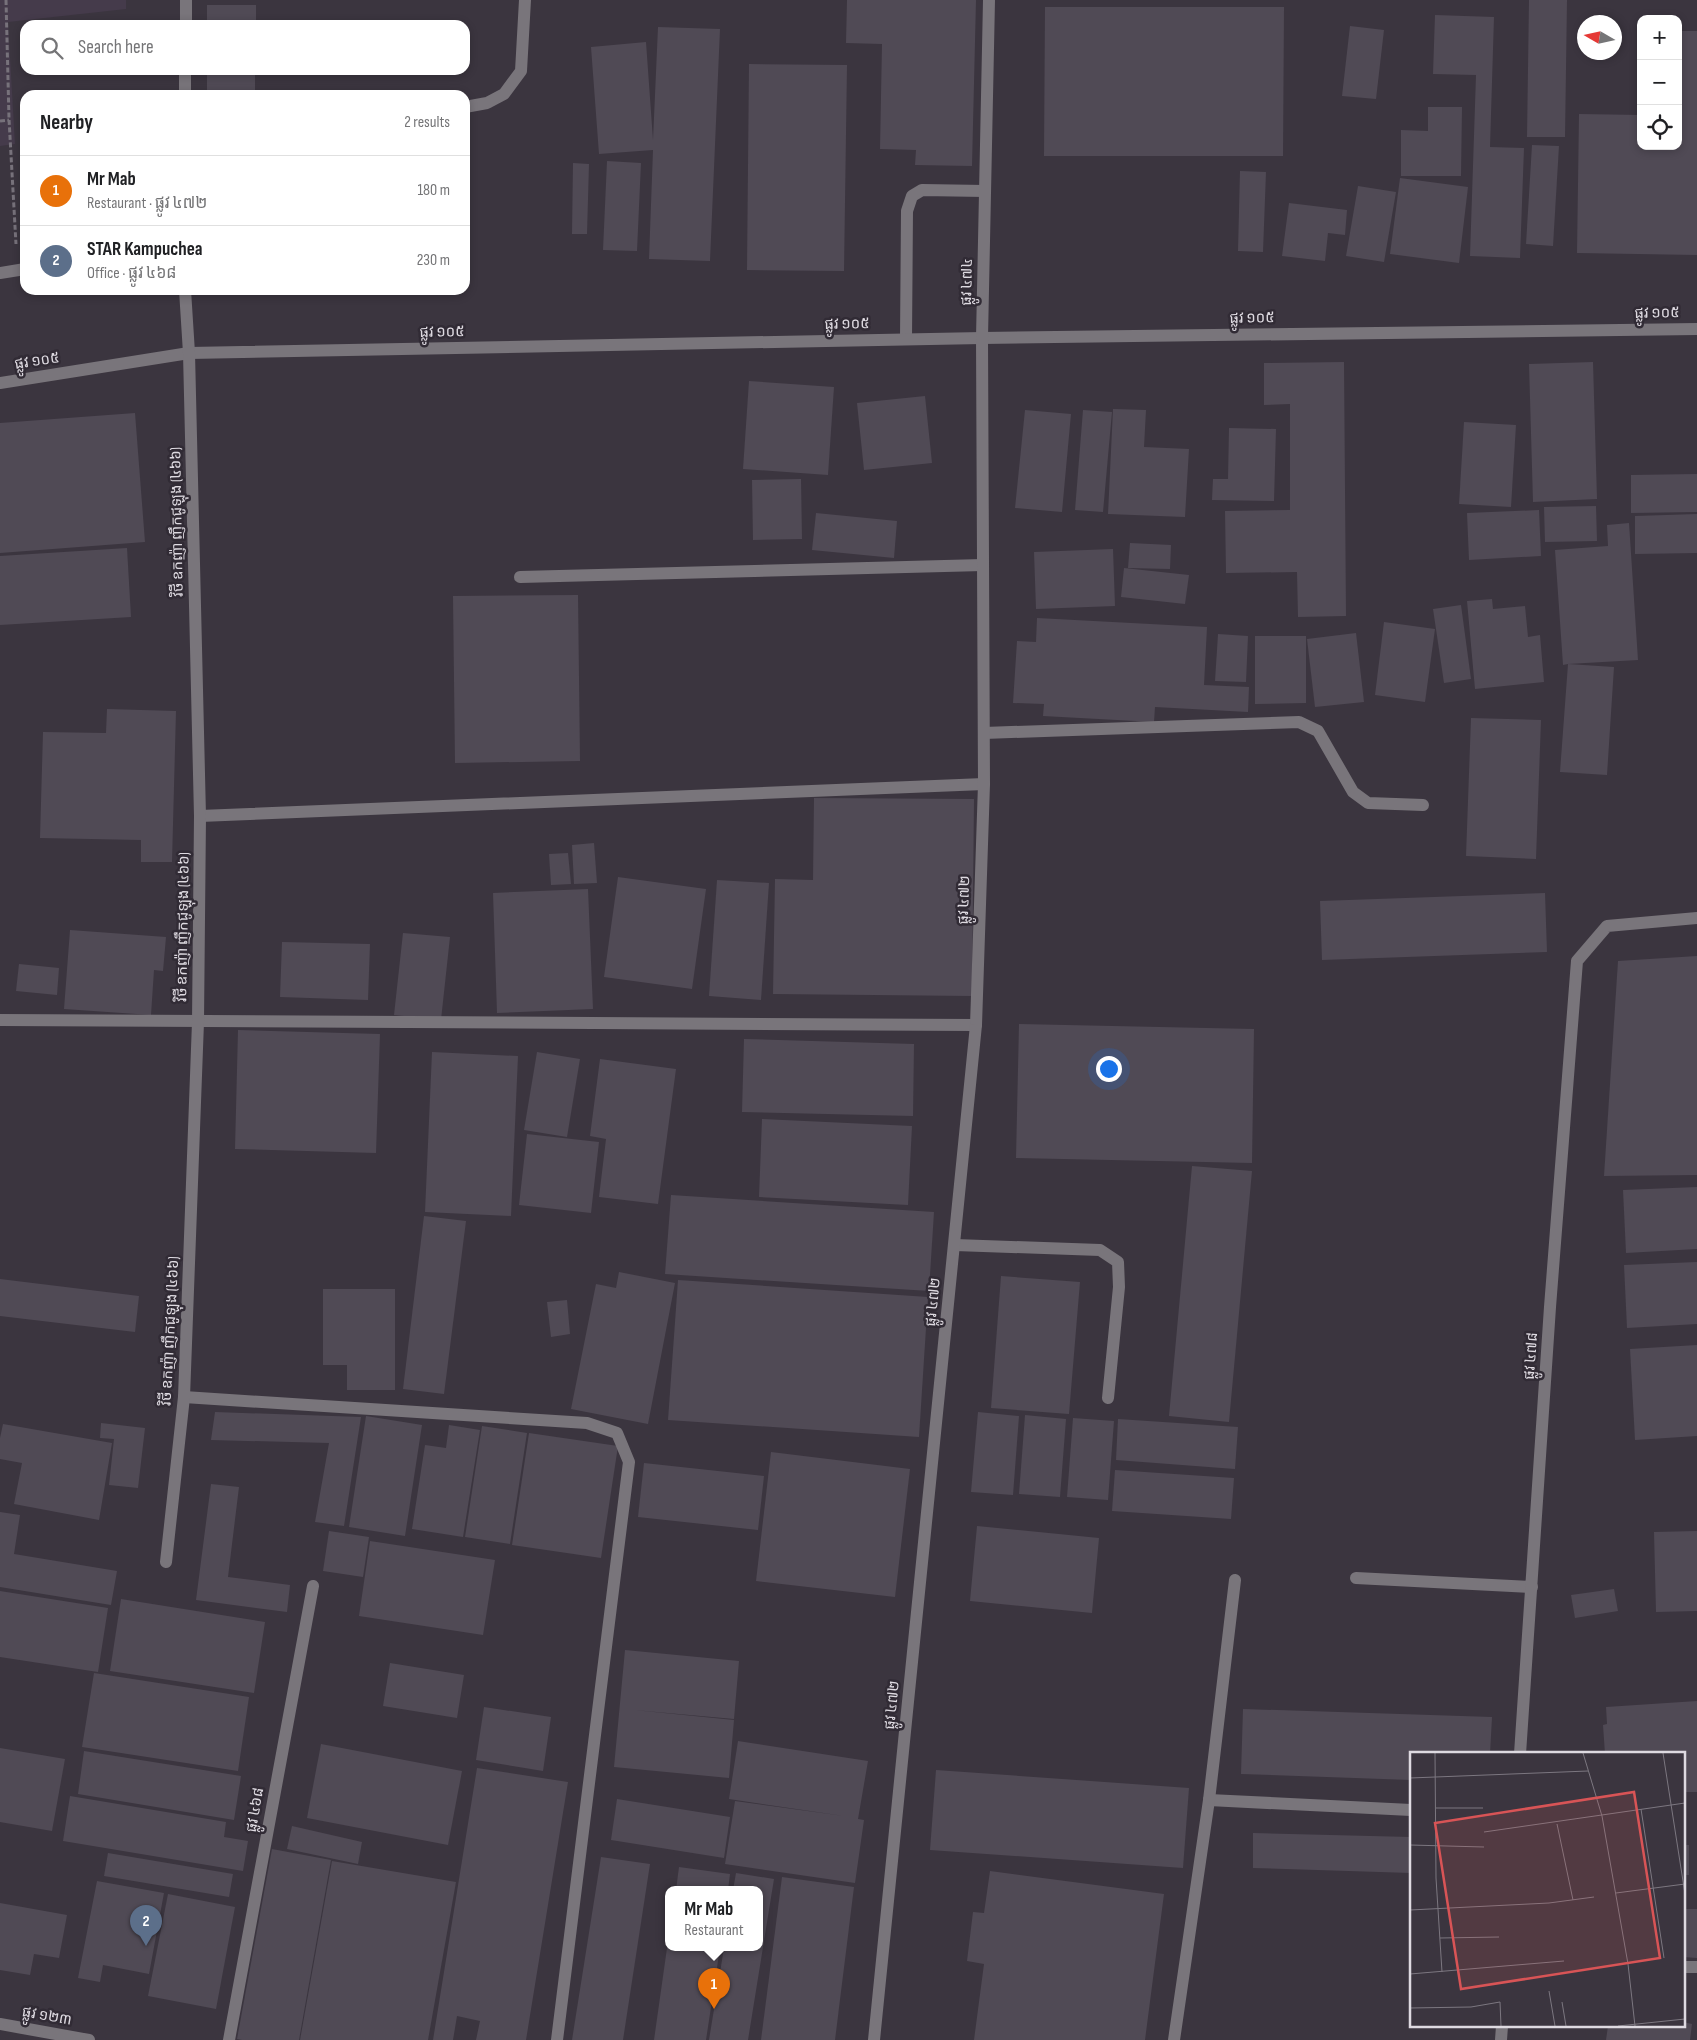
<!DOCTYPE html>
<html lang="en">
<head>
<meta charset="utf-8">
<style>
	body { margin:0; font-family:"Sofia Sans Condensed","Noto Sans Khmer",sans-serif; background:#f6f6f6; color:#202124 }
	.controls { position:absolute; right:15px; top:15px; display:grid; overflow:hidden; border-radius:10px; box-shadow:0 2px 8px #0003 }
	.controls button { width:45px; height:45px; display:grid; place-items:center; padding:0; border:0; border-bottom:1px solid #e0e0e0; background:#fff; color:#202124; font:25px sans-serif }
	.compass { position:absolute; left:1577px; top:15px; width:45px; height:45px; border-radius:50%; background:#fff; box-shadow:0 2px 8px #0003; rotate:279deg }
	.you { position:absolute; left:1108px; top:1068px; width:18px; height:18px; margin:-12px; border:4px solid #fff; border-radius:50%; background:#1a73e8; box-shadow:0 0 0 8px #1a73e833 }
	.badge { display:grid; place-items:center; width:32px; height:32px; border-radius:50%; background:#1a73e8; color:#fff; font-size:16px; font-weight:700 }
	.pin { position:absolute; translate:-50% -41px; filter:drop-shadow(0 1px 2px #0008) }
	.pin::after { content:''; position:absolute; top:26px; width:18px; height:15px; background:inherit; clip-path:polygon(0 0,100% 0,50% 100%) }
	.popup { position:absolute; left:665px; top:1886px; width:98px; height:65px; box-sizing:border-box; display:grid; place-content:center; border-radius:10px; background:#fff; filter:drop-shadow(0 1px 4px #0005); font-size:16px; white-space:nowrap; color:#757577 }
	.popup b { font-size:19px; color:#202124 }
	.popup::after { content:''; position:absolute; left:50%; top:100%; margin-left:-10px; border:10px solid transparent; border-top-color:#fff }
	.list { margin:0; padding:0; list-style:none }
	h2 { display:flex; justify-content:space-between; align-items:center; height:65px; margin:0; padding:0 20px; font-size:21px }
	h2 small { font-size:16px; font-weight:400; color:#757577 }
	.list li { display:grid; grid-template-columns:32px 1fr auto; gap:15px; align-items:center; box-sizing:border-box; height:70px; padding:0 20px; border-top:1px solid #e0e0e0 }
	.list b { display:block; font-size:19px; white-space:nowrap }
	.list p { margin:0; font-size:16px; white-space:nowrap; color:#757577 }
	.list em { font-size:16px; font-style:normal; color:#757577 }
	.icon { flex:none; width:28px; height:28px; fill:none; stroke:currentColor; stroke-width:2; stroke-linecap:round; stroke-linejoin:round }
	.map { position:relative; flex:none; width:1697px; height:2040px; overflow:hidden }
	.search { position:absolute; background:#fff; box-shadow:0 2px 8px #0003; left:20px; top:20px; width:450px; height:55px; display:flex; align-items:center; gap:12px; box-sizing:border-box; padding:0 18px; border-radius:15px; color:#757577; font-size:19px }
	.panel { position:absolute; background:#fff; box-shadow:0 2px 8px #0003; left:20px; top:90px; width:450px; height:205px; border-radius:15px }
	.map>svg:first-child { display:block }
	.built { fill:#453b4b }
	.building { fill:#504a55 }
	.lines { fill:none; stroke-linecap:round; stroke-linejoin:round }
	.path { stroke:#77727b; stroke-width:3; stroke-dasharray:5 2.5; stroke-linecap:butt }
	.minor { stroke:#79757b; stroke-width:12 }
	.labels { text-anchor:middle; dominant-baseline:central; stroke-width:5; stroke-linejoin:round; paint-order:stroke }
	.street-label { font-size:15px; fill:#dedae1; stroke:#312b35 }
	.inset-road { fill:none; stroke:#7c7780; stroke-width:1 }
	.view { fill:#d85456; fill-opacity:0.15; stroke:#d85456; stroke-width:2.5 }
	.inset-edge { fill:none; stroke:#dedae1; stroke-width:2.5 }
</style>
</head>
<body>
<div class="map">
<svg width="1697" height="2040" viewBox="0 0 1697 2040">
	<rect width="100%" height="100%" fill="#3b353f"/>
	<polygon class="built" points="0,0 126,0 126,9 8,22 15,144 0,146"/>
	<g class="building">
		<polygon points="847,0 976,0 972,166 915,165 916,150 880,149 882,44 846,43"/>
		<polygon points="1529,0 1567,0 1565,137 1527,137"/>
		<rect x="207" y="5" width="49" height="20"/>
		<polygon points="1045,7 1284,7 1283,156 1044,156"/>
		<polygon points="1435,15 1494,17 1490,147 1524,148 1520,258 1470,256 1476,75 1433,74"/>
		<polygon points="1350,26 1384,30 1376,99 1342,96"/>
		<polygon points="658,27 720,29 710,261 649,259 653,150 599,154 591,47 646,42 653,140"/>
		<polygon points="1678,31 1697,31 1697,255 1577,253 1579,114 1641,115 1641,146 1678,146"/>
		<polygon points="749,64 847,65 844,271 747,270"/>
		<rect x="207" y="70" width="48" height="25"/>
		<polygon points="1428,107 1462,107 1461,176 1401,176 1401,130 1428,131"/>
		<polygon points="1532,145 1559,146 1553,246 1526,244"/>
		<polygon points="607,161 641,163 637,251 603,250"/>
		<polygon points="573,163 589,164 587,234 572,234"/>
		<polygon points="1240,171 1266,172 1263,252 1238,251"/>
		<polygon points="1400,178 1468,187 1459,263 1390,254"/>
		<polygon points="1358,186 1396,192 1384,262 1346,256"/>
		<polygon points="1289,203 1347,210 1345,235 1328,233 1325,261 1282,256"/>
		<polygon points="1344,362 1346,616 1298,617 1297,572 1226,573 1225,511 1290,510 1290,404 1264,405 1264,363"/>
		<polygon points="1593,362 1597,499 1533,502 1529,364"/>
		<polygon points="749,381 834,387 828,475 743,469"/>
		<polygon points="925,396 932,463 864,470 857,403"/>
		<polygon points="1113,409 1146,410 1144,447 1189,449 1185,517 1108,514"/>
		<polygon points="1025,410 1071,414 1062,512 1015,508"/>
		<polygon points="1083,410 1112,412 1103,512 1075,510"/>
		<polygon points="135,413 145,542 0,553 0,423"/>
		<polygon points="1464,422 1516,425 1511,507 1459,504"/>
		<polygon points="1229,428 1276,429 1274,501 1212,500 1213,479 1228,479"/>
		<polygon points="1697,474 1697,512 1631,513 1631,475"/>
		<polygon points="801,479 802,539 753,540 752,480"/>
		<polygon points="1596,506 1597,541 1545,542 1544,507"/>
		<polygon points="1539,510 1541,556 1469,560 1467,513"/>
		<polygon points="816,513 897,521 894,558 812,550"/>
		<polygon points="1697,514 1697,553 1635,554 1635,516"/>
		<polygon points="1629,523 1638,660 1568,664 1614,667 1607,775 1560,772 1568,664 1563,665 1555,550 1608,546 1607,525"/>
		<polygon points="1130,543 1171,545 1170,569 1128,568"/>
		<polygon points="127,548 131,617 0,625 0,556"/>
		<polygon points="1113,549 1115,606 1036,609 1034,552"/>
		<polygon points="1124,568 1189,575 1185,604 1121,597"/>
		<polygon points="578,595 580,761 455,763 453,596"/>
		<polygon points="1492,599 1493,609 1525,606 1528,637 1540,635 1544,682 1475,689 1467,601"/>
		<polygon points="1461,605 1471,679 1444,683 1433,609"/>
		<polygon points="1037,618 1207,627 1204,685 1249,687 1248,712 1155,707 1154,722 1043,716 1044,704 1013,703 1017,641 1036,642"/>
		<polygon points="1384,622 1435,629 1425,702 1375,695"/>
		<polygon points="1356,633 1364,702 1315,707 1307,639"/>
		<polygon points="1218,634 1248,636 1246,682 1215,681"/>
		<polygon points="1255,636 1306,636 1306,703 1255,704"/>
		<polygon points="107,709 176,711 172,862 141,862 141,840 40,838 43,732 106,733"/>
		<polygon points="1471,718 1541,720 1536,859 1466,856"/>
		<polygon points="814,798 974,799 972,996 773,994 775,879 813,880"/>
		<polygon points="594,843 597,883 574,884 572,845"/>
		<polygon points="568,853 571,884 551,885 549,854"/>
		<polygon points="618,877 706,889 692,989 604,977"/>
		<polygon points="717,880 769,883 761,1000 709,996"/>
		<polygon points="588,889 593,1009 497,1013 493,893"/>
		<polygon points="1545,893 1547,952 1322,960 1320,901"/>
		<polygon points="70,930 166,937 163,971 154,970 151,1015 64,1009"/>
		<polygon points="403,933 450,937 441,1020 394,1015"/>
		<polygon points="282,942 370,944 368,1000 280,997"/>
		<polygon points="1697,956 1697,1175 1604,1176 1618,961"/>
		<polygon points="19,964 59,968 57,995 16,991"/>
		<polygon points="1019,1024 1254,1029 1252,1163 1016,1158"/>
		<polygon points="238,1030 380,1034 376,1153 235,1149"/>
		<polygon points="744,1039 914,1044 913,1116 742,1112"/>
		<polygon points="432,1052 518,1056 511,1216 425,1212"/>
		<polygon points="537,1052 580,1059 567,1137 524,1130"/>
		<polygon points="600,1059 676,1069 658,1204 599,1197 606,1139 590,1136"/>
		<polygon points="762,1119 912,1126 908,1205 759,1197"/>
		<polygon points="527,1134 599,1142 591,1213 519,1205"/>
		<polygon points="1192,1166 1252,1171 1229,1422 1169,1416"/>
		<polygon points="1697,1187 1697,1249 1626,1253 1623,1190"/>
		<polygon points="671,1195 934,1212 929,1291 665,1274"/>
		<polygon points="424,1216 466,1221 444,1394 403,1389"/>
		<polygon points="1697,1262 1697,1324 1627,1328 1624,1265"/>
		<polygon points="619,1272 675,1283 648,1424 571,1409 596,1284 616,1288"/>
		<polygon points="1001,1276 1080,1282 1069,1414 991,1408"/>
		<polygon points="0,1279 139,1296 135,1332 0,1316"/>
		<polygon points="678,1280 928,1297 919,1437 668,1420"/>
		<polygon points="323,1289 395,1289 395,1390 347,1390 347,1365 323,1365"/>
		<polygon points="567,1300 570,1334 551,1337 547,1302"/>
		<polygon points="1697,1345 1697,1436 1635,1440 1630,1349"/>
		<polygon points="215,1412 361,1417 344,1526 315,1522 329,1443 211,1440"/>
		<polygon points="978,1412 1019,1416 1013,1495 971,1492"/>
		<polygon points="1025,1415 1066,1419 1060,1497 1019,1494"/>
		<polygon points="366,1416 422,1425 405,1536 349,1527"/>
		<polygon points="1073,1418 1114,1421 1108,1500 1067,1497"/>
		<polygon points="1118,1419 1238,1427 1235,1469 1116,1460"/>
		<polygon points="101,1423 145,1428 138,1488 109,1485 114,1439 100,1438"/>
		<polygon points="3,1424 112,1443 99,1520 14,1504 22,1463 0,1459 0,1438"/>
		<polygon points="449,1425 480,1430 463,1537 412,1529 425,1445 446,1448"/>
		<polygon points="482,1426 527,1433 510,1544 465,1537"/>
		<polygon points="529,1433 618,1446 601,1558 512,1545"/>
		<polygon points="771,1452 910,1469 895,1597 756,1581"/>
		<polygon points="644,1463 764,1476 758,1530 638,1517"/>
		<polygon points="1115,1470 1234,1478 1231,1519 1112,1511"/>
		<polygon points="211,1484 239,1487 228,1577 290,1585 287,1612 196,1600"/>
		<polygon points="0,1512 20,1515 14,1554 117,1571 111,1605 0,1587"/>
		<polygon points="977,1526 1099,1538 1092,1613 970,1601"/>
		<polygon points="329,1531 369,1537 363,1577 323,1571"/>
		<polygon points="1697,1531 1697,1611 1656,1612 1654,1532"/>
		<polygon points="370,1541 495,1560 483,1635 359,1616"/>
		<polygon points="1614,1589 1618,1611 1575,1618 1571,1595"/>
		<polygon points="0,1591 108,1608 98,1672 0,1657"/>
		<polygon points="121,1599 265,1622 254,1693 110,1671"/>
		<polygon points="625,1650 739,1661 734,1719 634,1710 734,1720 729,1778 614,1767"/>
		<polygon points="390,1663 464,1675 457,1718 383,1706"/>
		<polygon points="94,1673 249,1697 238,1771 82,1747"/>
		<polygon points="1697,1701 1697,1792 1683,1792 1683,1754 1605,1754 1603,1725 1607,1724 1606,1707"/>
		<polygon points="484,1707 551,1717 543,1771 476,1760"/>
		<polygon points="1243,1709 1492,1717 1490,1754 1411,1754 1411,1780 1241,1774"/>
		<polygon points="738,1741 868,1761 858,1819 864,1820 855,1883 725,1864 735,1801 844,1816 729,1799"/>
		<polygon points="321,1744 462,1771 448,1845 307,1818"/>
		<polygon points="0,1748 65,1759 52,1831 0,1822"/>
		<polygon points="84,1751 241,1776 234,1820 78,1794"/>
		<polygon points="477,1768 568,1782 526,2040 476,2040 480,2021 457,2016 453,2040 433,2040"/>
		<polygon points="936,1770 1189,1788 1183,1868 930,1850"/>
		<polygon points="70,1796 226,1822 224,1837 248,1841 243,1871 63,1841"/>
		<polygon points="617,1799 730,1817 724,1858 611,1840"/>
		<polygon points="292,1826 362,1842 358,1864 287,1849"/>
		<polygon points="1253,1833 1411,1837 1411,1873 1253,1868"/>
		<rect x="1683" y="1845" width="6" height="30"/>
		<polygon points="272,1849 331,1860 299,2040 242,2040 237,2039"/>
		<polygon points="108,1853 233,1874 229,1897 104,1876"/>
		<polygon points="601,1857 650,1864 623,2040 572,2040"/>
		<polygon points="332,1861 456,1882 428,2040 300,2040"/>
		<polygon points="679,1867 730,1874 728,1890 676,1890"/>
		<polygon points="990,1871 1164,1894 1145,2040 974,2040 984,1964 967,1961 973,1912 984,1913"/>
		<polygon points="736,1873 774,1879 748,2040 709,2040 724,1948 759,1948 759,1890 733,1890"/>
		<polygon points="782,1877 854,1887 835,2040 761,2040"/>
		<polygon points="97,1881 164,1893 149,1974 103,1965 100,1982 78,1978"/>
		<polygon points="168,1894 235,1907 216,2009 148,1996"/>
		<polygon points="0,1903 67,1915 59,1958 34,1954 30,1975 0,1970"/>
		<polygon points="1683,1909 1697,1909 1697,1958 1683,1957"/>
		<polygon points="667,1948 720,1948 706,2040 654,2040"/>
		<polygon points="1683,2022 1692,2024 1690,2040 1606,2040 1608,2026 1683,2026"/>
	</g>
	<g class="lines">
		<g class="path">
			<polyline points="6,0 9,119 16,244"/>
			<polyline points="0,121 9,120"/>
		</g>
		<g class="minor">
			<polyline points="186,25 186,0"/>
			<polyline points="185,95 185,70"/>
			<polyline points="465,107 487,103 504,94 521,71 525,0"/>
			<polyline points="0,273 25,269"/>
			<polyline points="906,339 907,211 912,196 922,190 985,191"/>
			<polyline points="0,383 189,353 982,338 1697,329"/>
			<polyline points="520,577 983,565"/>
			<polyline points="984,733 1299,722 1318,731 1353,792 1368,803 1423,805"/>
			<polyline points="200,816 984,784"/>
			<polyline points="0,1020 976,1025"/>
			<polyline points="955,1245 1100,1250 1118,1262 1119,1287 1108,1398"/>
			<polyline points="184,1397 587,1423 617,1433 629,1462 557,2040"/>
			<polyline points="166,1562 184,1397 198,1022 200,816 189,353 185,290"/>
			<polyline points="1356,1578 1532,1587"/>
			<polyline points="1520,1754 1550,1307 1577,961 1607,926 1697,918"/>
			<polyline points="1209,1800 1411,1810"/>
			<polyline points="1683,1967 1697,1967"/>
			<polyline points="0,2024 89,2040"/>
			<polyline points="229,2040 313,1586"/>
			<polyline points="874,2040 976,1025 984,784 982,338 989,0"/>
			<polyline points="1174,2040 1209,1800 1235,1580"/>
			<polyline points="1501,2040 1502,2026"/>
		</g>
	</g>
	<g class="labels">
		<g class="street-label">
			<text transform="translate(967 282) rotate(-89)">ផ្លូវ ៤៧៤</text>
			<text transform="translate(1657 313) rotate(-1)">ផ្លូវ ១០៥</text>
			<text transform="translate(1252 318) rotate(-1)">ផ្លូវ ១០៥</text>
			<text transform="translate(847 324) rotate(-1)">ផ្លូវ ១០៥</text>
			<text transform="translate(442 332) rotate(-1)">ផ្លូវ ១០៥</text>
			<text transform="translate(37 361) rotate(-9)">ផ្លូវ ១០៥</text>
			<text transform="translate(177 522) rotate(-91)">វិថី ឧកញ៉ា ញឹកជូឡុង (៤៦៦)</text>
			<text transform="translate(964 900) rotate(-88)">ផ្លូវ ៤៧២</text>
			<text transform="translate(183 927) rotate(-89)">វិថី ឧកញ៉ា ញឹកជូឡុង (៤៦៦)</text>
			<text transform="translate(933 1302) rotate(-84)">ផ្លូវ ៤៧២</text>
			<text transform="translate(170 1331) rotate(-87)">វិថី ឧកញ៉ា ញឹកជូឡុង (៤៦៦)</text>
			<text transform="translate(1531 1356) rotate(-86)">ផ្លូវ ៤៧៨</text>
			<text transform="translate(892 1705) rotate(-84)">ផ្លូវ ៤៧២</text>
			<text transform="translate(255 1810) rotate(-80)">ផ្លូវ ៤៦៨</text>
			<text transform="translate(47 2016) rotate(10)">ផ្លូវ ១២៣</text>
		</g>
	</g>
	<g transform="translate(1410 1752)">
		<rect width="275" height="275" fill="#3b353f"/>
		<path class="inset-road" d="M25,1L26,126L32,220M173,1L192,64L218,212L225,274M253,1L275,142M0,26L178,19M26,56H73M231,57L254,206M147,72L163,148M74,80L275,51M0,93L74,95M206,141L275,132M0,158L139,151L184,145M30,186L89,185M0,222L154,209M139,239L145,274M152,250L156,274M0,256L61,255L90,250L91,274M208,274L275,267"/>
		<path class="view" d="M224,40L250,206L51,237L25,71Z"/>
		<rect width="275" height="275" class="inset-edge"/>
	</g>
</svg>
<div class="controls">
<button>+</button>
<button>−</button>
<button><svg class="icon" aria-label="locate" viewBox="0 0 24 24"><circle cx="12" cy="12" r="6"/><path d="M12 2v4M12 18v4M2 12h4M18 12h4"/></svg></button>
</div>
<svg class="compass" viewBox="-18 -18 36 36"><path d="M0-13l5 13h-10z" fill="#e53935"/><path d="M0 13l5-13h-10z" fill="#757577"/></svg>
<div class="you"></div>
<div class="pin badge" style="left:714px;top:2009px;background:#e8710a">1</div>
<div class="popup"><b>Mr Mab</b>Restaurant</div>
<div class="pin badge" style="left:146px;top:1946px;background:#5c6f8a">2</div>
<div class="search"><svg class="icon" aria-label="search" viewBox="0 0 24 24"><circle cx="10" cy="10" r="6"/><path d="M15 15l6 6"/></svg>Search here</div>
<section class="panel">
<h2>Nearby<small>2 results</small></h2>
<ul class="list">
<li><span class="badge" style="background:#e8710a">1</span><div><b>Mr Mab</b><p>Restaurant · ផ្លូវ ៤៧២</p></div><em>180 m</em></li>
<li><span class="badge" style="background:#5c6f8a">2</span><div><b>STAR Kampuchea</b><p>Office · ផ្លូវ ៤៦៨</p></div><em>230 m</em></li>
</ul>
</section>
</div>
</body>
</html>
